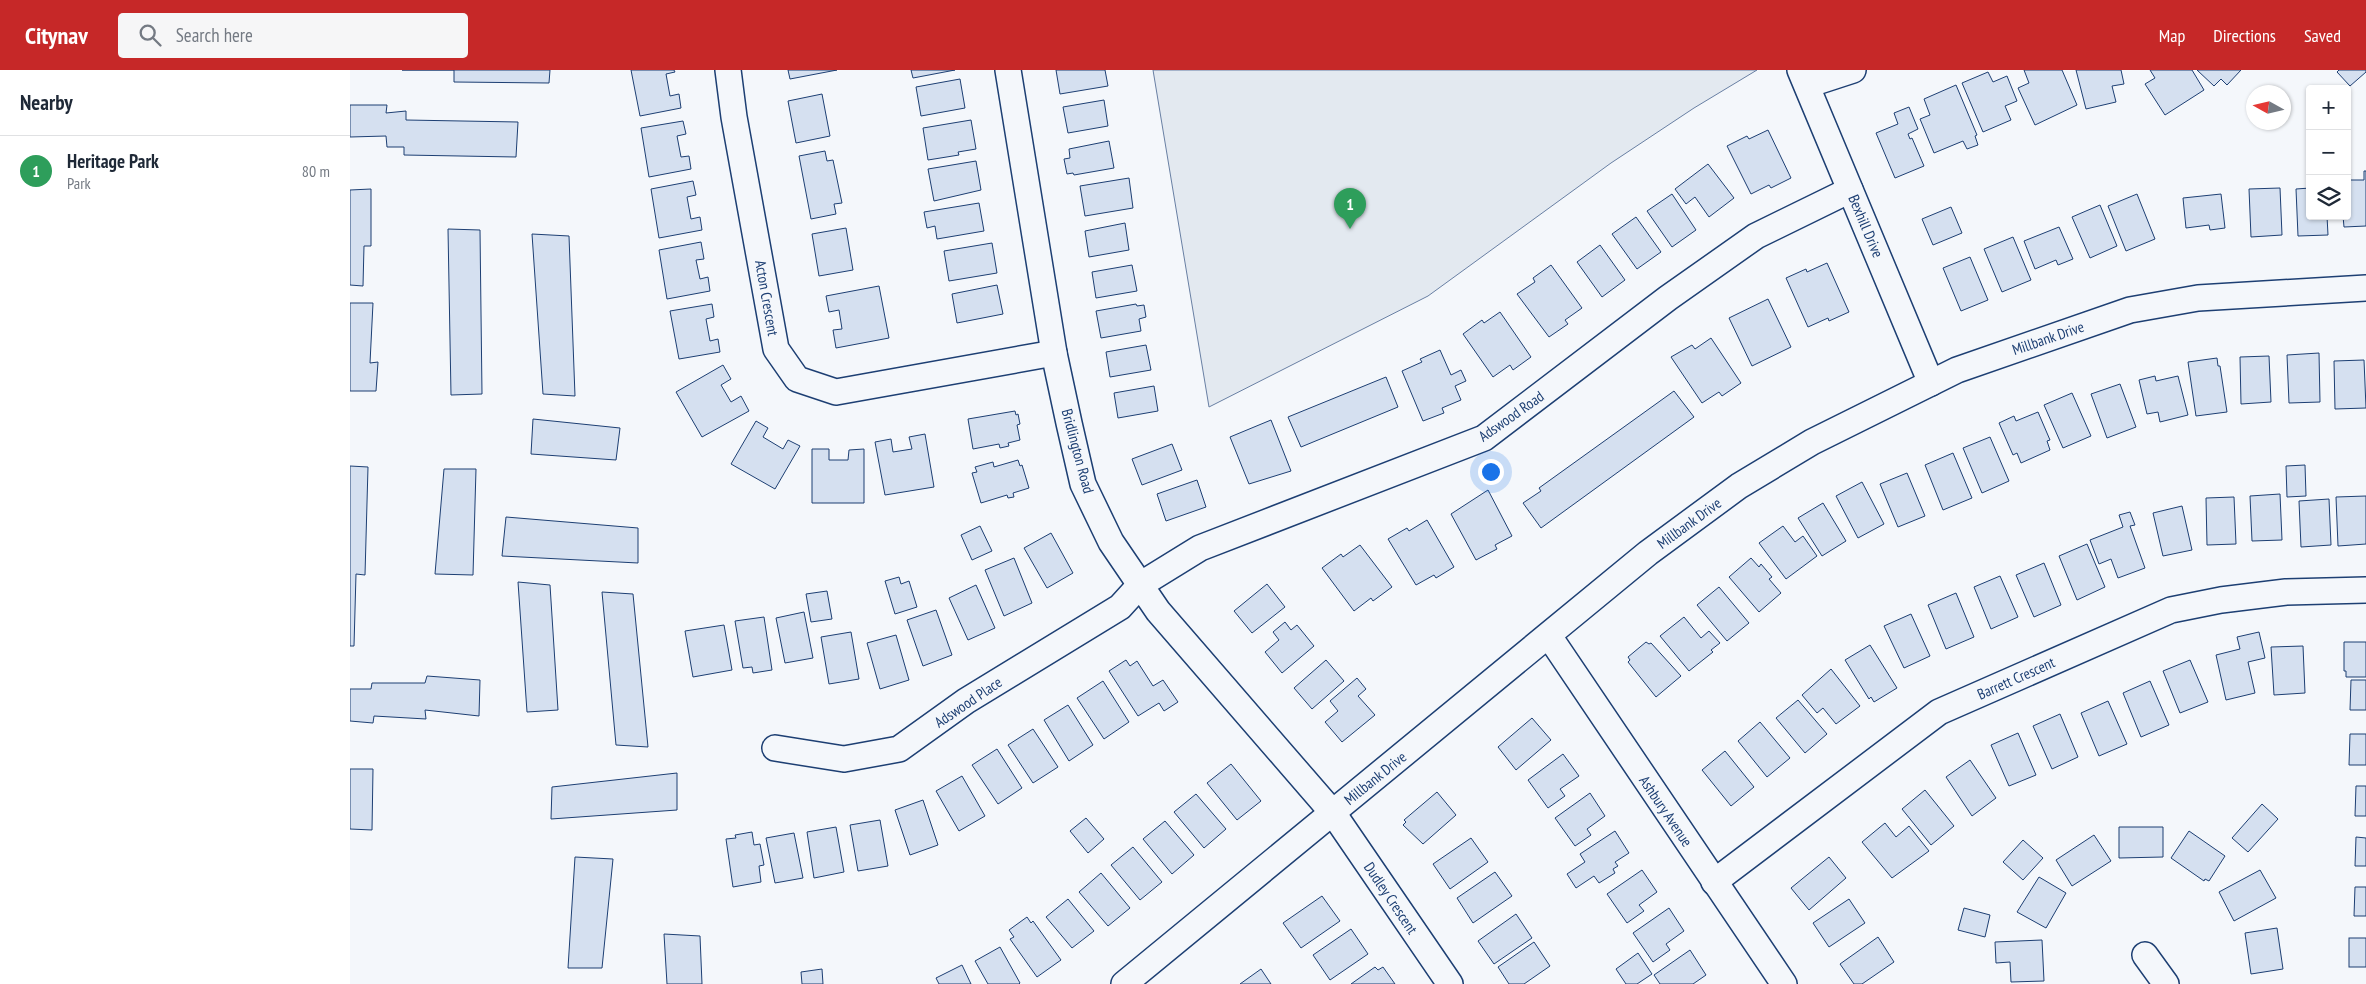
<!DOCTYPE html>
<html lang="en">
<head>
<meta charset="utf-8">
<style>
	body { margin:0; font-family:"PT Sans Narrow",sans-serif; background:#f6f6f7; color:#1f2937 }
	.controls { position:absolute; right:15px; top:15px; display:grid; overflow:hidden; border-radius:5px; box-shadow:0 1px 4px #0004 }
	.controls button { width:45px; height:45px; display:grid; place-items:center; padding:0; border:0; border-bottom:1px solid #e0e1e3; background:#fff; color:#1f2937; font:25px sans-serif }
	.compass { position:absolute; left:1896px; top:15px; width:45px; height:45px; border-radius:50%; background:#fff; box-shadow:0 1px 4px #0004; rotate:278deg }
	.you { position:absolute; left:1140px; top:401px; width:18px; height:18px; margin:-12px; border:4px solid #fff; border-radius:50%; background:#1a73e8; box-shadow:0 0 0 8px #1a73e833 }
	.badge { display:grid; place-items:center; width:32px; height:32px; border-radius:50%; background:#c62828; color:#fff; font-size:16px; font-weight:700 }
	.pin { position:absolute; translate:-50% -41px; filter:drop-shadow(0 1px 2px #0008) }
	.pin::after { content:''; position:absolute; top:26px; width:18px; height:15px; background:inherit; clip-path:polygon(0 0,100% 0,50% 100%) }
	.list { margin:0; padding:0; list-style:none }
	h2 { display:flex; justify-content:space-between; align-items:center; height:65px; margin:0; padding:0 20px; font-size:21px }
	h2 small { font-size:16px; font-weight:400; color:#747a83 }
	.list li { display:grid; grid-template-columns:32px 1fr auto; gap:15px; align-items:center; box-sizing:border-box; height:70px; padding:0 20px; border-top:1px solid #e0e1e3 }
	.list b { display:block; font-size:19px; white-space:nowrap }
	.list p { margin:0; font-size:16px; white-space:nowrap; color:#747a83 }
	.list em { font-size:16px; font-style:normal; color:#747a83 }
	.icon { flex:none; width:28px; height:28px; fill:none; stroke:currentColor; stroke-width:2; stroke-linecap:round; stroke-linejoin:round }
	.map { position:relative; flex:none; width:2016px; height:914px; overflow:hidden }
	header { display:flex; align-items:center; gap:30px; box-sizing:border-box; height:70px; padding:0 25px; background:#c62828; color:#fff }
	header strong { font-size:24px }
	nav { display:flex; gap:28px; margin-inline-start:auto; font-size:18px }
	.search { width:350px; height:45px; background:#f6f6f7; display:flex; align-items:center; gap:12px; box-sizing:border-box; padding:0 18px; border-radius:5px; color:#747a83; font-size:19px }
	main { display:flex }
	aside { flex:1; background:#fff }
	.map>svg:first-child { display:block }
	.green { fill:#e3e9f0; stroke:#687fa3 }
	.building { fill:#d5e0f0; stroke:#1d3f73 }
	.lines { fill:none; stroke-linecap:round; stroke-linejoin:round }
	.minor-casing { stroke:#1d3f73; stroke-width:28 }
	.minor { stroke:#f4f7fb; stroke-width:25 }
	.labels { text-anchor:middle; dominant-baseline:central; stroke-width:4; stroke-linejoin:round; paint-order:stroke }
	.street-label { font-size:15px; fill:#1d3f73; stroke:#f4f7fb }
</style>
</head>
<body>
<header>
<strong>Citynav</strong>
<div class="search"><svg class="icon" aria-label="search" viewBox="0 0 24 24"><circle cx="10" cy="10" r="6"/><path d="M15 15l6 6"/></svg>Search here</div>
<nav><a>Map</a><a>Directions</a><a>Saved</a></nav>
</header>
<main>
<aside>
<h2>Nearby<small></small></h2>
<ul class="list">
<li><span class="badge" style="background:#2e9e5b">1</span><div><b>Heritage Park</b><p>Park</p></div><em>80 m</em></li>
</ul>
</aside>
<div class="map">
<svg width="2016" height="914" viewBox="0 0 2016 914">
	<rect width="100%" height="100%" fill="#f4f7fb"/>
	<polygon class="green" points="803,0 1407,0 1344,38 1261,93 1078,226 859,337"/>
	<g class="building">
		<polygon points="52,0 200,0 199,13 104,12 104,0"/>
		<polygon points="281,0 324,0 325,2 316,4 320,26 329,24 331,38 290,46"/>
		<polygon points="438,0 487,0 440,9"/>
		<polygon points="561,0 605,0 563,8"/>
		<polygon points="706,0 755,0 758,16 710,24"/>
		<polygon points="1674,0 1712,0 1727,35 1685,55 1668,18 1679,13"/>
		<polygon points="1726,0 1771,0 1774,14 1762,16 1766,32 1736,39"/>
		<polygon points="1800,0 1842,0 1854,20 1815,45 1795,14 1805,8"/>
		<polygon points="1847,0 1891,0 1877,15 1871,9 1864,16"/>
		<polygon points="1989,0 2016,0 2016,2 2000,16 1987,2"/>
		<polygon points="1638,2 1643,12 1657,6 1667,31 1655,36 1661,50 1633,62 1612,13"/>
		<polygon points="610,9 615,38 571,46 566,17"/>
		<polygon points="1606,15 1627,65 1625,66 1628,75 1617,79 1613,71 1584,83 1570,49 1580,45 1574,29"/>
		<polygon points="472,24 480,66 446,73 438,31"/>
		<polygon points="754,30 758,56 718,63 713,37"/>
		<polygon points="0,35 37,35 36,43 56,41 56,50 168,52 166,87 54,85 54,77 37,77 36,66 0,67"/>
		<polygon points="1559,37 1568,59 1558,64 1560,69 1562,68 1574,96 1545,108 1526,63 1548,54 1544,43"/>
		<polygon points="621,50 626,79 608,82 609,85 578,90 573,58"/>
		<polygon points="333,51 336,64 327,66 331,87 339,86 341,99 299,107 291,58"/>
		<polygon points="1418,60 1441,108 1421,118 1419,115 1401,124 1377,76 1397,66 1399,69"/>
		<polygon points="759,71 764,98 724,105 723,103 717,104 714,89 720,88 719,79"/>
		<polygon points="475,81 477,91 483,90 492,133 484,134 486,144 461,149 449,86"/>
		<polygon points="626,91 631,120 584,131 578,99"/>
		<polygon points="1358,94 1384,128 1359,147 1345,127 1336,134 1325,119"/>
		<polygon points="2014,101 2016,101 2016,156 1994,157 1993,146 1997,146 1997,110 2014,110"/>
		<polygon points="779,108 783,138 735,146 730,116"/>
		<polygon points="343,111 346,125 337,127 341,149 350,147 352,160 309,168 301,119"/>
		<polygon points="1930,118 1932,165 1901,167 1899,119"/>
		<polygon points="1960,118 1960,146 1977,146 1978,165 1948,166 1946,119"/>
		<polygon points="21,119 21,176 14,176 13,216 0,215 0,120"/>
		<polygon points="1322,124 1346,160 1322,177 1297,141"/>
		<polygon points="1787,124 1805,169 1776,181 1758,136"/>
		<polygon points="1871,124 1875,158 1860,160 1859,155 1836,158 1833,128"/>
		<polygon points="629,133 634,161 587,169 585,156 577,158 574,142"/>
		<polygon points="1750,135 1767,176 1740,188 1722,147"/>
		<polygon points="1601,137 1612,163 1583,175 1572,149"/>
		<polygon points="1286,147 1311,182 1287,199 1262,164"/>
		<polygon points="775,153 779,180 739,187 735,161"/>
		<polygon points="1709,157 1723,189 1708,195 1706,190 1685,199 1674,171"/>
		<polygon points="496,158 503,200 469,206 462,164"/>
		<polygon points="98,159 130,160 132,324 101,325"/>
		<polygon points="182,164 219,166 225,326 193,324"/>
		<polygon points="1663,167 1681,210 1652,222 1634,179"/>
		<polygon points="351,172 354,189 346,190 350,209 358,207 360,221 317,229 309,180"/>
		<polygon points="642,173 647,203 599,211 594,181"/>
		<polygon points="1250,175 1275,210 1252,227 1227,192"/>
		<polygon points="1620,187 1638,230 1611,241 1593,198"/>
		<polygon points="1477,193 1499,242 1479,251 1478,248 1458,257 1436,208 1456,199 1457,202"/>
		<polygon points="782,195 787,221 746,228 742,202"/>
		<polygon points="1201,195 1232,238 1215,250 1218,254 1199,267 1167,224 1185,212 1183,208"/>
		<polygon points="647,215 653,244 607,253 602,224"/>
		<polygon points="529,216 539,268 486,278 483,260 492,259 489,240 479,242 476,226"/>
		<polygon points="1418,229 1441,277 1402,296 1379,248"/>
		<polygon points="0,233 23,233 20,293 28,292 26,321 0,321"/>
		<polygon points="362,234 364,247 356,249 360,271 368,269 370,282 329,289 320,241"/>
		<polygon points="786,234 787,236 794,235 796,247 789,249 791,261 751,268 746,241"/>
		<polygon points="1150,242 1181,287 1163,300 1160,295 1143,307 1113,264 1132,250 1134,253"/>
		<polygon points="1361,268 1391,313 1372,326 1369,322 1352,333 1321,287 1342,275 1345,279"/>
		<polygon points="796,275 801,300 760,307 756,282"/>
		<polygon points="1090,280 1101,305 1111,300 1116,311 1105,316 1111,330 1092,338 1094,343 1073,351 1052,301 1072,292 1070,289"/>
		<polygon points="1969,283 1970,332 1939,333 1937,285"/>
		<polygon points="1919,286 1921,332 1891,334 1890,287"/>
		<polygon points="1867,288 1868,296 1870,296 1877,342 1846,346 1838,292"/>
		<polygon points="2014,290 2016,338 1985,339 1984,291"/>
		<polygon points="373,295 381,309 371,315 381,332 391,326 399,341 352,367 326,322"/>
		<polygon points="1805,306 1806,311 1828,306 1838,345 1810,352 1808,342 1797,344 1789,310"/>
		<polygon points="1036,307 1048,337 951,377 938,347"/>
		<polygon points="1770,314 1786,357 1757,368 1741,324"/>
		<polygon points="804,316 808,341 768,348 764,323"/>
		<polygon points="1324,321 1344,347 1191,458 1173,433 1191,421 1189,418"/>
		<polygon points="1722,323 1741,366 1713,378 1694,335"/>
		<polygon points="665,341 666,345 668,344 670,354 667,355 670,370 658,373 659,376 650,378 649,374 623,379 618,349"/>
		<polygon points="1688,342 1700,370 1697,371 1700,380 1671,393 1667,383 1663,385 1649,353 1664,346 1666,351"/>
		<polygon points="183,349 270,358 266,390 181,384"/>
		<polygon points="921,350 941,401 899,414 880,367"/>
		<polygon points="406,351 418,358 413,367 433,379 438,370 450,376 425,419 381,394"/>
		<polygon points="575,364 584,417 535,425 525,372 541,369 543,382 562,379 559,367"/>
		<polygon points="1640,367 1659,411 1632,423 1613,378"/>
		<polygon points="822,374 832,400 792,415 782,389"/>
		<polygon points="462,379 479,379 479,390 498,390 499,380 514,379 514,433 462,433"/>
		<polygon points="1603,383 1622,428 1593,440 1575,395"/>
		<polygon points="668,390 670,396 672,395 679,418 663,423 664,427 658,428 657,425 631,433 622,403 627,402 625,397 643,392 644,397"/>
		<polygon points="1955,395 1956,426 1937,427 1936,396"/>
		<polygon points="0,396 18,397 15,505 6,504 4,576 0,576"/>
		<polygon points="94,399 126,399 123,505 85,504"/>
		<polygon points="1557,403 1575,446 1548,457 1530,414"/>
		<polygon points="847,410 856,437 816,451 807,424"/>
		<polygon points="1512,412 1534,454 1508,468 1486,426"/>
		<polygon points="1138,420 1162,466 1145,475 1147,479 1126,490 1101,444"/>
		<polygon points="1930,424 1932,470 1902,471 1900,426"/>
		<polygon points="2016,426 2016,474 1988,476 1986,427"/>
		<polygon points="1884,427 1886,474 1857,475 1856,428"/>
		<polygon points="1979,429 1981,475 1951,477 1949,431"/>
		<polygon points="1473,433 1496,471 1472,486 1448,448"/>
		<polygon points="1832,436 1842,480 1813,486 1803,443"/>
		<polygon points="1780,442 1785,455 1780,456 1795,498 1768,508 1761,489 1749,494 1740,470 1773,457 1769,445"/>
		<polygon points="156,447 288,458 288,493 152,486"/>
		<polygon points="1077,450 1104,497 1086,508 1084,505 1066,515 1038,469 1057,458 1059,461"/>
		<polygon points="630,456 642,481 622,490 611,465"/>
		<polygon points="1433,456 1445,472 1453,466 1467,486 1436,509 1409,473"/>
		<polygon points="701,463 723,503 697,518 674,478"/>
		<polygon points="1737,474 1755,517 1727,530 1709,486"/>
		<polygon points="1010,475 1042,517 1023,531 1021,528 1004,541 972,498 991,484 993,487"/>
		<polygon points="664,488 682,533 654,546 635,500"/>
		<polygon points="1401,488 1409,497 1411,494 1422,507 1419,509 1431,523 1409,542 1379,507"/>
		<polygon points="1694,493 1711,535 1684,547 1666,505"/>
		<polygon points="1650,506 1668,547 1641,559 1624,517"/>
		<polygon points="549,507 551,514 559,511 567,537 545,544 535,511"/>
		<polygon points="168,512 200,515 208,640 177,642"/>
		<polygon points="917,514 935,537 902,563 884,541"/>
		<polygon points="626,515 645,558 618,570 599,528"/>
		<polygon points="1369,517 1399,553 1377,571 1347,535"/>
		<polygon points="477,521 482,549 461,552 456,524"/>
		<polygon points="252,522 283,524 298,677 266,675"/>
		<polygon points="1606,523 1624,567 1596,579 1578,535"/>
		<polygon points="586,540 602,585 573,596 557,550"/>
		<polygon points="454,542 463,588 435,593 426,548"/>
		<polygon points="1561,544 1580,586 1554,598 1534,556"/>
		<polygon points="414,547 422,600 403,603 402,597 393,598 385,551"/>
		<polygon points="1334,547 1351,568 1359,561 1370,573 1361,580 1363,582 1339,601 1310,566"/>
		<polygon points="935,552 941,560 947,555 964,576 932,603 915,582 929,570 923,562"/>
		<polygon points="374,555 382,600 343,607 335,561"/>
		<polygon points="501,562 509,609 479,614 471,567"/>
		<polygon points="1909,562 1915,588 1898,592 1905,623 1876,630 1866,585 1890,579 1887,567"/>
		<polygon points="546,565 559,610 530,619 517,573"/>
		<polygon points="1296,572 1299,574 1301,573 1331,606 1306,627 1278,592 1280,590 1278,587"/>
		<polygon points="1994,572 2016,572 2016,607 1996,607 1996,601 1994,601"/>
		<polygon points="1520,575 1547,618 1524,632 1521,627 1519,629 1495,590"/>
		<polygon points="1953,576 1955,623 1924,625 1921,577"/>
		<polygon points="776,590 780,596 787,591 803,616 813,610 828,632 814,641 809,633 788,646 759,601"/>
		<polygon points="976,590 994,611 962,639 944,618"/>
		<polygon points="1840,590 1858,632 1830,643 1813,601"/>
		<polygon points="1481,599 1510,636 1486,654 1473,638 1467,643 1452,625"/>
		<polygon points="77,606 130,610 129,646 75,640 76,649 24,646 23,653 0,651 0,619 21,619 22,613 75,613"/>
		<polygon points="1007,608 1016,619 1008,626 1025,645 992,672 975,652 988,641 980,631"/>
		<polygon points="2001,610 2016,610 2016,640 2000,640"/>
		<polygon points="753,611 779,652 754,669 727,628"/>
		<polygon points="1800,611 1819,655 1791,667 1773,623"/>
		<polygon points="1448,630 1477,664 1455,683 1426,648"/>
		<polygon points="1758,631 1777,674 1749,686 1731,643"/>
		<polygon points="718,635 743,675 719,691 694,650"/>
		<polygon points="1710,644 1728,687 1702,699 1683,656"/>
		<polygon points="1182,648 1201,670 1166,700 1148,677"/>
		<polygon points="1410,652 1440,688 1417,707 1388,671"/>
		<polygon points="683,659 708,697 683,713 658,675"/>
		<polygon points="1668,663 1686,705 1659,716 1641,675"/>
		<polygon points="2000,664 2016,664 2016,695 1999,695"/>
		<polygon points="647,679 672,718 648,734 622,695"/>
		<polygon points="1375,681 1404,717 1381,736 1352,700"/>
		<polygon points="1213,684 1229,706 1210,719 1215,726 1198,738 1178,710"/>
		<polygon points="1620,690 1646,728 1622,746 1596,707"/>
		<polygon points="881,694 911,731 887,750 857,713"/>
		<polygon points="0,699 23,699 22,760 0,759"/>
		<polygon points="327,703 327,740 201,749 202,717"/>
		<polygon points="612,706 635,746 609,761 586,721"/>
		<polygon points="2006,716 2016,716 2016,746 2005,746"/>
		<polygon points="1575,720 1604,756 1581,775 1552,739"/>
		<polygon points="1087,722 1106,745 1073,774 1053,755 1056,752 1054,750"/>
		<polygon points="1240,723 1255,746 1237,759 1241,765 1225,776 1205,748"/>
		<polygon points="846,724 876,759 854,778 824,742"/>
		<polygon points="573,730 588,775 560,785 545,740"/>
		<polygon points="1912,734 1928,749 1898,782 1882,768"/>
		<polygon points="736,748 754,769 738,783 720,761"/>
		<polygon points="530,750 538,796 508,801 500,755"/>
		<polygon points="815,751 844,785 822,804 793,769"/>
		<polygon points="1535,753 1546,767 1559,756 1579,781 1542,808 1512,772"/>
		<polygon points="486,757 494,802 464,808 457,762"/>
		<polygon points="1769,757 1813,757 1813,787 1769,788"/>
		<polygon points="1265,761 1279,783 1265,792 1268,796 1263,799 1265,803 1249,813 1244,806 1226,818 1217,804 1235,792 1230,784"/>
		<polygon points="1839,761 1875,786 1859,811 1855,809 1854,811 1821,788"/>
		<polygon points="402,762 404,775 410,774 414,795 409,796 411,812 383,817 376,769 386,768 385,765"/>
		<polygon points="444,763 453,808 425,813 416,768"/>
		<polygon points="1744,765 1761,791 1722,816 1706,790"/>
		<polygon points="2006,767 2016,768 2016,796 2005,796"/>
		<polygon points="1121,768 1138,792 1100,819 1083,794"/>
		<polygon points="1673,770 1693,788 1673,810 1653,792"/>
		<polygon points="783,777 812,812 790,830 761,795"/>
		<polygon points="225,787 263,789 252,898 218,898"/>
		<polygon points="1479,787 1496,808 1459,840 1441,818"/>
		<polygon points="1292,800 1307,822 1289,835 1294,841 1277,853 1257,824"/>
		<polygon points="1910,800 1926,828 1884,851 1869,822"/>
		<polygon points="1145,802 1162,826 1123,853 1107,828"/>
		<polygon points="751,803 780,838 758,856 729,822"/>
		<polygon points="1689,807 1716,823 1696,858 1667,842"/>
		<polygon points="2005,817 2016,817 2016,846 2004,846"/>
		<polygon points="972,826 990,851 951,878 933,853"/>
		<polygon points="718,829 744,861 722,878 696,847"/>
		<polygon points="1499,829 1515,853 1479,877 1463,853"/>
		<polygon points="1319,838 1334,861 1316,874 1320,880 1303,892 1283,863"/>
		<polygon points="1614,838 1640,845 1635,867 1608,860"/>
		<polygon points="1166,844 1182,868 1144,894 1128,871"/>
		<polygon points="677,847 681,853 683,851 711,890 687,907 660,869 664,867 659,860"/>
		<polygon points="1927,858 1933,899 1901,904 1895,863"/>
		<polygon points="1001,859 1018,884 980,910 963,885"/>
		<polygon points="314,864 350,866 352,914 317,914"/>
		<polygon points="1528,867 1544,892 1512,914 1504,914 1490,894"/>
		<rect x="1999" y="868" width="17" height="29"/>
		<polygon points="1692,870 1694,911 1661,912 1660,892 1646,893 1645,872"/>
		<polygon points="1184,872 1200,896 1174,914 1159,914 1148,897"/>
		<polygon points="650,877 670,913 669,914 638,914 625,891"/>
		<polygon points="1340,880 1356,905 1343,914 1310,914 1304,905"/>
		<polygon points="1288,883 1302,904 1287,914 1276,914 1266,899"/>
		<polygon points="612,895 621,914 589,914 586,908"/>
		<polygon points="1025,897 1028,900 1033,897 1045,914 1001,914"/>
		<polygon points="472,899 473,914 452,914 451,902"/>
		<polygon points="911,899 921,914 890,914"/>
	</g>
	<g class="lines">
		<g class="minor-casing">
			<g id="minor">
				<polyline points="378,0 384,47 426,279 447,309 486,322 704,283"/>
				<polyline points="658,0 704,283 719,353 733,414 761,472 808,541 983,743 1100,914"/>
				<polyline points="1450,0 1581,313"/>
				<polyline points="1457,15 1503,0"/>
				<polyline points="1199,566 1434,914"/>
				<polyline points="425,678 494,689 549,679 616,631 770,537 790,515 850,478 1134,368 1318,228 1406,166 1500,120"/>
				<polyline points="1364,812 1589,642 1821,540 1871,530 1936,522 2016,520"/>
				<polyline points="1795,885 1816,914"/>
				<polyline points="774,914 1298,483 1389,416 1462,372 1607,300 1780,240 1848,228 2016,218"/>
			</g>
		</g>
		<use href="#minor" class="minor"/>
	</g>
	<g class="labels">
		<g class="street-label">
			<text transform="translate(1516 156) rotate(67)">Bexhill Drive</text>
			<text transform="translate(417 228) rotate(80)">Acton Crescent</text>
			<text transform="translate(1698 268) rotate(-19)">Millbank Drive</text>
			<text transform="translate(1161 346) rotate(-35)">Adswood Road</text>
			<text transform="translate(728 381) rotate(75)">Bridlington Road</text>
			<text transform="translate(1339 453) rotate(-36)">Millbank Drive</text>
			<text transform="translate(1666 608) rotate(-24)">Barrett Crescent</text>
			<text transform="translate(618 632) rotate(-34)">Adswood Place</text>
			<text transform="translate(1025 708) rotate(-39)">Millbank Drive</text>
			<text transform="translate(1316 741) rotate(56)">Ashbury Avenue</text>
			<text transform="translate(1041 828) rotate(56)">Dudley Crescent</text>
		</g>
	</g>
</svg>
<div class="controls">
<button>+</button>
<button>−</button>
<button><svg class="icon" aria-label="layers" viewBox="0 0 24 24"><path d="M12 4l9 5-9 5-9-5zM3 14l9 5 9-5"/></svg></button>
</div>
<svg class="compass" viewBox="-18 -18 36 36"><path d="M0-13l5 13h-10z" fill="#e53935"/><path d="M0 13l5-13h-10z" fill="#747a83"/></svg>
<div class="you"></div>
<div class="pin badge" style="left:1000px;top:159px;background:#2e9e5b">1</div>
</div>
</main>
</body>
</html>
